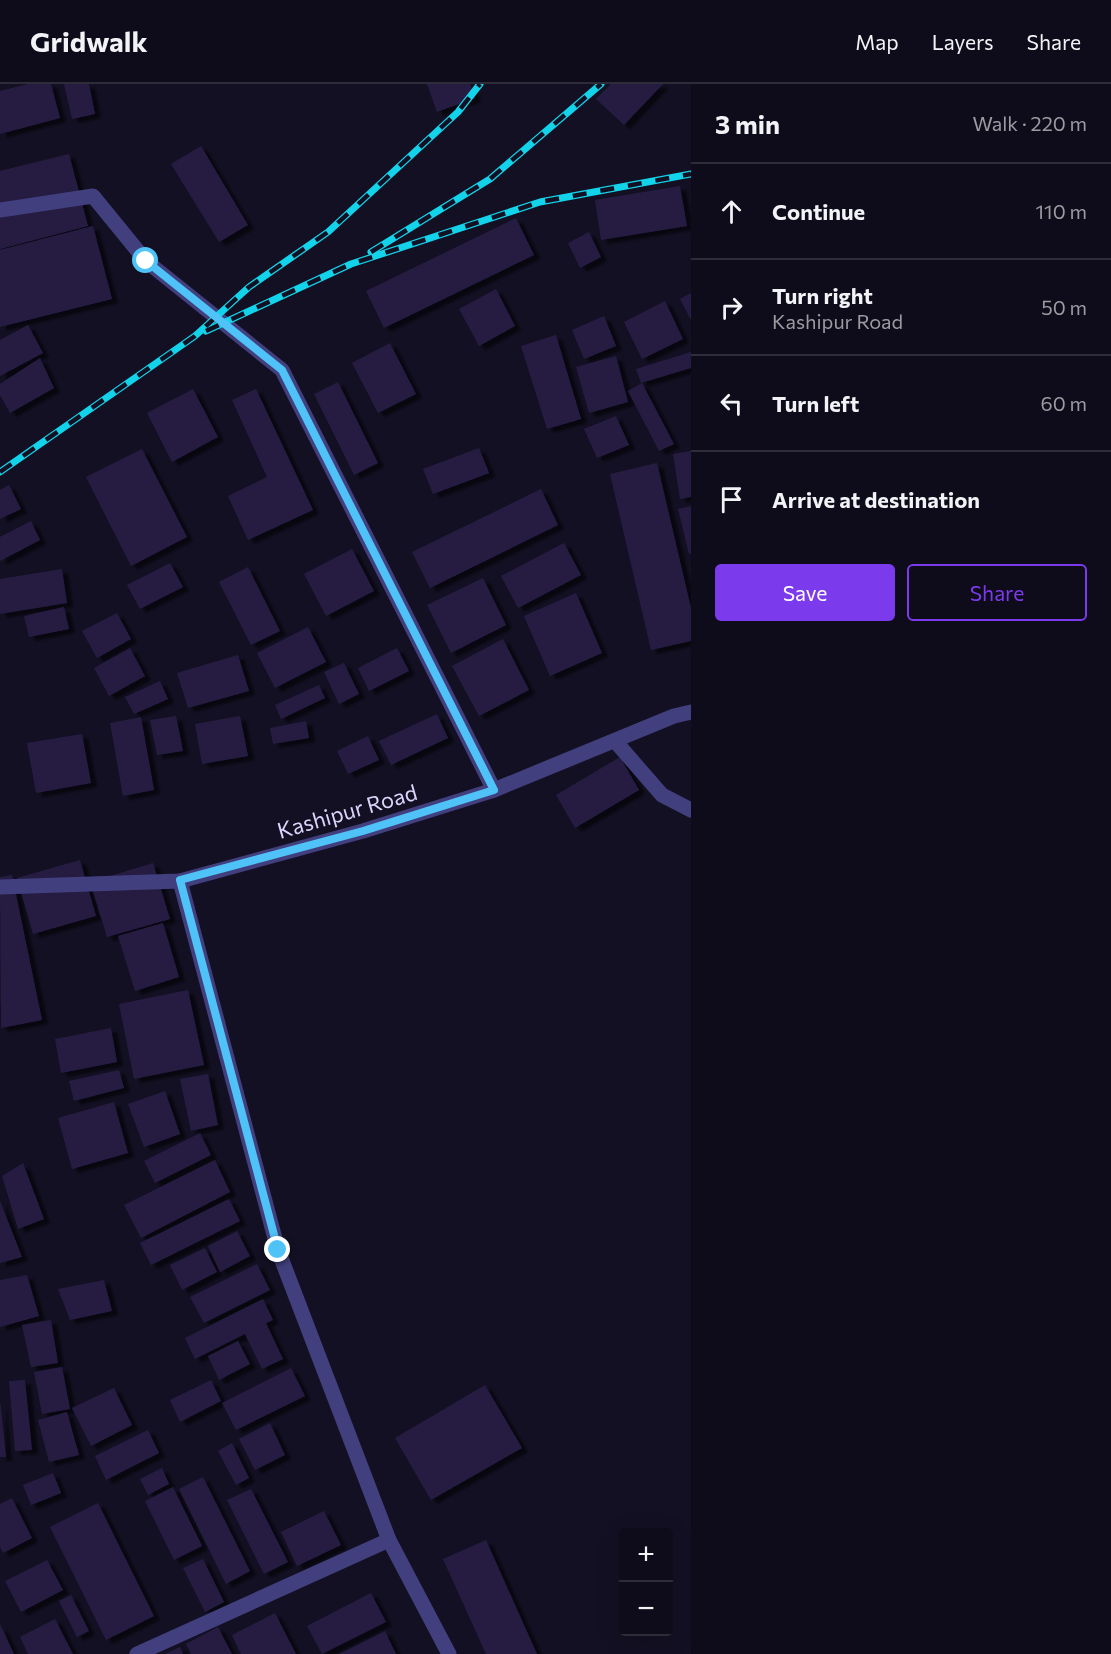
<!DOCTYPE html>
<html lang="en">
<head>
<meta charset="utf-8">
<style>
	body { margin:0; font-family:Commissioner,sans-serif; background:#171523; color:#f1f3f6 }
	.controls { position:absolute; right:18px; bottom:18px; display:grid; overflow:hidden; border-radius:6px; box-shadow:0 6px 24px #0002 }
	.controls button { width:54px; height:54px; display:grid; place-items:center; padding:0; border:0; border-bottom:2px solid #2e2c39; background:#0e0c1a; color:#f1f3f6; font:30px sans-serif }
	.stop { position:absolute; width:18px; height:18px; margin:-14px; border:4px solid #4fc3f7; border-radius:50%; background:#fff }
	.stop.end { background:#4fc3f7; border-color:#fff; box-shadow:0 2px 6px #0008 }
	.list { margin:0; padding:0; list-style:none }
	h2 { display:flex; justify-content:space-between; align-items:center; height:78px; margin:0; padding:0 24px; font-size:26px }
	h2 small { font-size:20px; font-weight:400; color:#9b9ba2 }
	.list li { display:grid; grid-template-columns:39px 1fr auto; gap:18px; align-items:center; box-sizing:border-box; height:96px; padding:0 24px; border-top:2px solid #2e2c39 }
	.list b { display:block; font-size:22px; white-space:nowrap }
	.list p { margin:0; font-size:20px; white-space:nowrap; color:#9b9ba2 }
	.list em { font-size:20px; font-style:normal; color:#9b9ba2 }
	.actions { display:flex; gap:12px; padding:18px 24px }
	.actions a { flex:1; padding:14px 0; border:2px solid #7c3aed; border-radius:6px; text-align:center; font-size:21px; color:#7c3aed }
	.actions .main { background:#7c3aed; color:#fff }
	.icon { flex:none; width:33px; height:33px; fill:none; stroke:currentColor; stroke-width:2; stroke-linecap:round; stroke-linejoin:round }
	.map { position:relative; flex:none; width:691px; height:1570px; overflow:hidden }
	header { display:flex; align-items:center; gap:36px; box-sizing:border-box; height:84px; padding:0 30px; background:#0e0c1a; border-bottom:2px solid #2e2c39 }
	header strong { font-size:28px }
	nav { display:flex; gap:33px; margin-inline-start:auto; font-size:21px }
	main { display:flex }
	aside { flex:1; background:#0e0c1a }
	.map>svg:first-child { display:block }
	.building { fill:#251e42; filter:url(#shadow) }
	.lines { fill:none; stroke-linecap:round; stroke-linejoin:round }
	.service { stroke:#423f7e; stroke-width:15 }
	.minor { stroke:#423f7e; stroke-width:15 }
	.rail-casing { stroke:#13d3ea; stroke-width:7 }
	.rail { stroke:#131023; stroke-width:4.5; stroke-dasharray:14; stroke-linecap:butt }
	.route { stroke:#4fc3f7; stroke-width:8 }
	.labels { text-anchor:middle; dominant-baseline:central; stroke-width:4.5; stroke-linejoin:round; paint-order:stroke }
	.street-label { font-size:22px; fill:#dad5fc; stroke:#131023 }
</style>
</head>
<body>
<header>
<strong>Gridwalk</strong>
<nav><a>Map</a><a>Layers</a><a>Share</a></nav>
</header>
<main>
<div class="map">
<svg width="691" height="1570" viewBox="0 0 691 1570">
	<defs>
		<filter id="shadow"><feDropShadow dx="6" dy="4" stdDeviation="1.5" flood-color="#0009"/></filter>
	</defs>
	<rect width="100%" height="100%" fill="#131023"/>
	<g class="building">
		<polygon points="28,0 51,0 60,34 0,50 0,7"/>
		<polygon points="64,0 89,0 95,30 72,35"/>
		<polygon points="427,0 470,0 475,14 437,28"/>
		<polygon points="611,0 663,0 624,41 596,15"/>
		<polygon points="201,62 248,141 219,158 171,80"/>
		<polygon points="69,70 88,142 0,165 0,87"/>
		<polygon points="680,102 687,142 601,156 595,116"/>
		<polygon points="516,134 534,171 384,244 366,207"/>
		<polygon points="93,142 112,215 0,243 0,166"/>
		<polygon points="589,148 601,173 580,184 568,159"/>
		<polygon points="496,205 515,242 479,262 459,225"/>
		<polygon points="691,209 691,236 680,215"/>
		<polygon points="665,217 683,255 642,275 624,238"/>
		<polygon points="604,232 616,262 584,275 572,246"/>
		<polygon points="28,241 43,269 0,292 0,256"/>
		<polygon points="556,251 581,335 547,345 521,262"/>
		<polygon points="390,259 416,310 378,329 352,279"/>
		<polygon points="691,268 691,284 641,299 636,285"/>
		<polygon points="616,272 628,318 589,329 576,283"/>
		<polygon points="40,274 54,304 10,329 0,311 0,300"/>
		<polygon points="338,298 378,379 354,391 314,310"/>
		<polygon points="642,299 674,360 659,367 628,307"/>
		<polygon points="193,305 218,353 172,378 147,329"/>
		<polygon points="256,305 313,426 248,456 228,412 267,393 232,316"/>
		<polygon points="616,332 629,361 597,374 584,345"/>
		<polygon points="479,364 489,389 433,410 423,385"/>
		<polygon points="142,365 187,453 131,482 86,393"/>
		<polygon points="691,367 691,413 680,415 673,370"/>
		<polygon points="657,379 691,524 691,557 651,566 610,390"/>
		<polygon points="9,401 21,425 0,435 0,406"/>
		<polygon points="541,405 558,441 430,504 412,468"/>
		<polygon points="691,422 691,470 689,470 678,425"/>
		<polygon points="31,437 40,456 0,477 0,453"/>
		<polygon points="564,459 581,491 518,524 501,492"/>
		<polygon points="352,465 374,507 326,532 304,490"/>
		<polygon points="170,479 183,503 140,525 127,501"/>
		<polygon points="248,483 280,547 251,561 219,498"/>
		<polygon points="62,485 67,519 0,530 0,495"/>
		<polygon points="483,494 506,541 451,569 427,521"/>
		<polygon points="576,509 602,569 550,592 524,532"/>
		<polygon points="64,523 69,545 29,553 24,532"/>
		<polygon points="117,529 131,555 97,574 82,547"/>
		<polygon points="308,543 326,578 275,604 257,569"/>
		<polygon points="503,555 529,606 479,632 452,582"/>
		<polygon points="130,564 145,592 109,612 94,584"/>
		<polygon points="397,564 409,587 369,607 358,584"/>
		<polygon points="238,571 249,607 188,624 177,589"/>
		<polygon points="344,579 359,610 339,620 324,588"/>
		<polygon points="160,597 168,615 134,630 125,613"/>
		<polygon points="319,601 325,614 281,635 275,621"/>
		<polygon points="437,630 448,654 391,681 379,657"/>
		<polygon points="176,632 183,667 157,671 150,636"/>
		<polygon points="240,632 248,672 202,680 195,640"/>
		<polygon points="141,633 154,706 123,712 110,639"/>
		<polygon points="306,637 309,654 273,660 270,644"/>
		<polygon points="82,650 91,699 36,709 27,659"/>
		<polygon points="368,652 379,676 348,690 337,667"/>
		<polygon points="620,673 639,706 575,744 556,711"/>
		<polygon points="80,776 96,832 33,850 17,794"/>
		<polygon points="153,779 170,835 107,853 90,798"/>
		<polygon points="12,791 42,936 1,944 0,793"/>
		<polygon points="163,839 179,893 135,907 118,852"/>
		<polygon points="188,906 204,981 134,995 119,920"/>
		<polygon points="111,944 117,978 61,989 55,955"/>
		<polygon points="119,986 124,1004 74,1017 69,997"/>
		<polygon points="208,990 218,1041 191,1047 180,995"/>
		<polygon points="165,1007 180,1050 144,1063 128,1020"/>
		<polygon points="114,1018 128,1069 72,1085 58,1034"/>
		<polygon points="200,1049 211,1071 155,1099 144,1077"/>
		<polygon points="215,1076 230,1108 141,1154 124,1121"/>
		<polygon points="23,1079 44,1135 18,1145 2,1092"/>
		<polygon points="229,1115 240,1137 151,1181 140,1159"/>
		<polygon points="0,1117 22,1173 0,1179"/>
		<polygon points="237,1147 250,1172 220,1188 208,1162"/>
		<polygon points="205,1164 217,1188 182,1206 170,1181"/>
		<polygon points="257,1180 270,1206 204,1239 190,1213"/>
		<polygon points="27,1191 39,1232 0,1243 0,1196"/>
		<polygon points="104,1196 112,1227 70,1236 58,1205"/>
		<polygon points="263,1215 273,1236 266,1239 283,1275 262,1285 245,1250 195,1275 185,1254"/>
		<polygon points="51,1236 58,1279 31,1283 22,1241"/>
		<polygon points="238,1257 250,1280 219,1296 208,1272"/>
		<polygon points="62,1283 70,1325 42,1330 34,1288"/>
		<polygon points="291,1284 305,1312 236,1346 222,1319"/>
		<polygon points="25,1296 32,1366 15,1367 9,1297"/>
		<polygon points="211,1296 221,1317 180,1338 170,1316"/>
		<polygon points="485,1301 522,1364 431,1416 395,1354"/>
		<polygon points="114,1304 132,1341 91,1362 72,1324"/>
		<polygon points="0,1316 6,1373 0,1373"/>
		<polygon points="67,1328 79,1371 49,1378 38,1336"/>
		<polygon points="270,1339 285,1371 255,1386 239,1355"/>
		<polygon points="148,1346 159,1369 106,1396 95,1372"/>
		<polygon points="232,1359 249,1394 236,1401 218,1367"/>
		<polygon points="162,1384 169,1400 148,1411 140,1395"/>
		<polygon points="53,1389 61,1409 31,1421 23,1401"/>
		<polygon points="203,1393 250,1487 226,1500 179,1405"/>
		<polygon points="173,1403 202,1462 174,1476 145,1417"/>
		<polygon points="251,1405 288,1478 264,1490 227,1416"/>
		<polygon points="12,1414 32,1454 3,1469 0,1463 0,1420"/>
		<polygon points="98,1419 154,1532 106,1556 50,1443"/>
		<polygon points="324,1427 341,1461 297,1482 281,1448"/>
		<polygon points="486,1456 537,1570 486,1570 443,1475"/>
		<polygon points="203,1475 224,1518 205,1528 183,1484"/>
		<polygon points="47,1476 63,1506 21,1528 5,1497"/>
		<polygon points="371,1509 386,1538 322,1570 307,1542"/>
		<polygon points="71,1511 89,1547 77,1553 59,1517"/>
		<polygon points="275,1529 296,1570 241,1570 232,1551"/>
		<polygon points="55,1535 73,1570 28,1570 20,1553"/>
		<polygon points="0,1540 14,1570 0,1570"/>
		<polygon points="218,1543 232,1570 191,1570 186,1560"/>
		<polygon points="385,1547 396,1570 339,1570"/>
		<polygon points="180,1563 183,1570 165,1570"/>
	</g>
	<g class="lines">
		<polyline class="service" points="615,657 662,711 691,726"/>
		<g class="minor">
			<polyline points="0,126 93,112 146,177 282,286 494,706"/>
			<polyline points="180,797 278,1166 389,1456 449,1570"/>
			<polyline points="0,803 180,797 363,747 494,706 674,632 691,628"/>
			<polyline points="137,1570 389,1456"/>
		</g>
		<g class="rail-casing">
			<g id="rail">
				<polyline points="371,168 490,95 601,0"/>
				<polyline points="206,247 351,180 540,118 691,90"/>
				<polyline points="0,388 195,252 249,203 328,148 458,28 480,0"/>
			</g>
		</g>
		<use href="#rail" class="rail"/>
	</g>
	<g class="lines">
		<polyline class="route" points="146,177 282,286 494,706 363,747 180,796 278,1166"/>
	</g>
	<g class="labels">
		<g class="street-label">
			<text transform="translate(347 727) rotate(-16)">Kashipur Road</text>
		</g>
	</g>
</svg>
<div class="controls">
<button>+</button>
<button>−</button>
</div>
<div class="stop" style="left:146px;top:177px"></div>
<div class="stop end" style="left:278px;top:1166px"></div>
</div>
<aside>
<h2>3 min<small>Walk · 220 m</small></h2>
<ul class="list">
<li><svg class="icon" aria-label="ahead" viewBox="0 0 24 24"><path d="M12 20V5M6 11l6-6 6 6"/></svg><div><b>Continue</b></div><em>110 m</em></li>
<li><svg class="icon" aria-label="right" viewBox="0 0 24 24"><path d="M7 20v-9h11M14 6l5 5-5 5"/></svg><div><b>Turn right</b><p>Kashipur Road</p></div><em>50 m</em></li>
<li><svg class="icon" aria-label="left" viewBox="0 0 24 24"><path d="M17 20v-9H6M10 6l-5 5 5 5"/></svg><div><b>Turn left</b></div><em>60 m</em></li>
<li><svg class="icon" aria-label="arrive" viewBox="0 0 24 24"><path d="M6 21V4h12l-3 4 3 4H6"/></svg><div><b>Arrive at destination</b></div></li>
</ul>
<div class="actions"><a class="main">Save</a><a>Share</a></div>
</aside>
</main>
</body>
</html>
